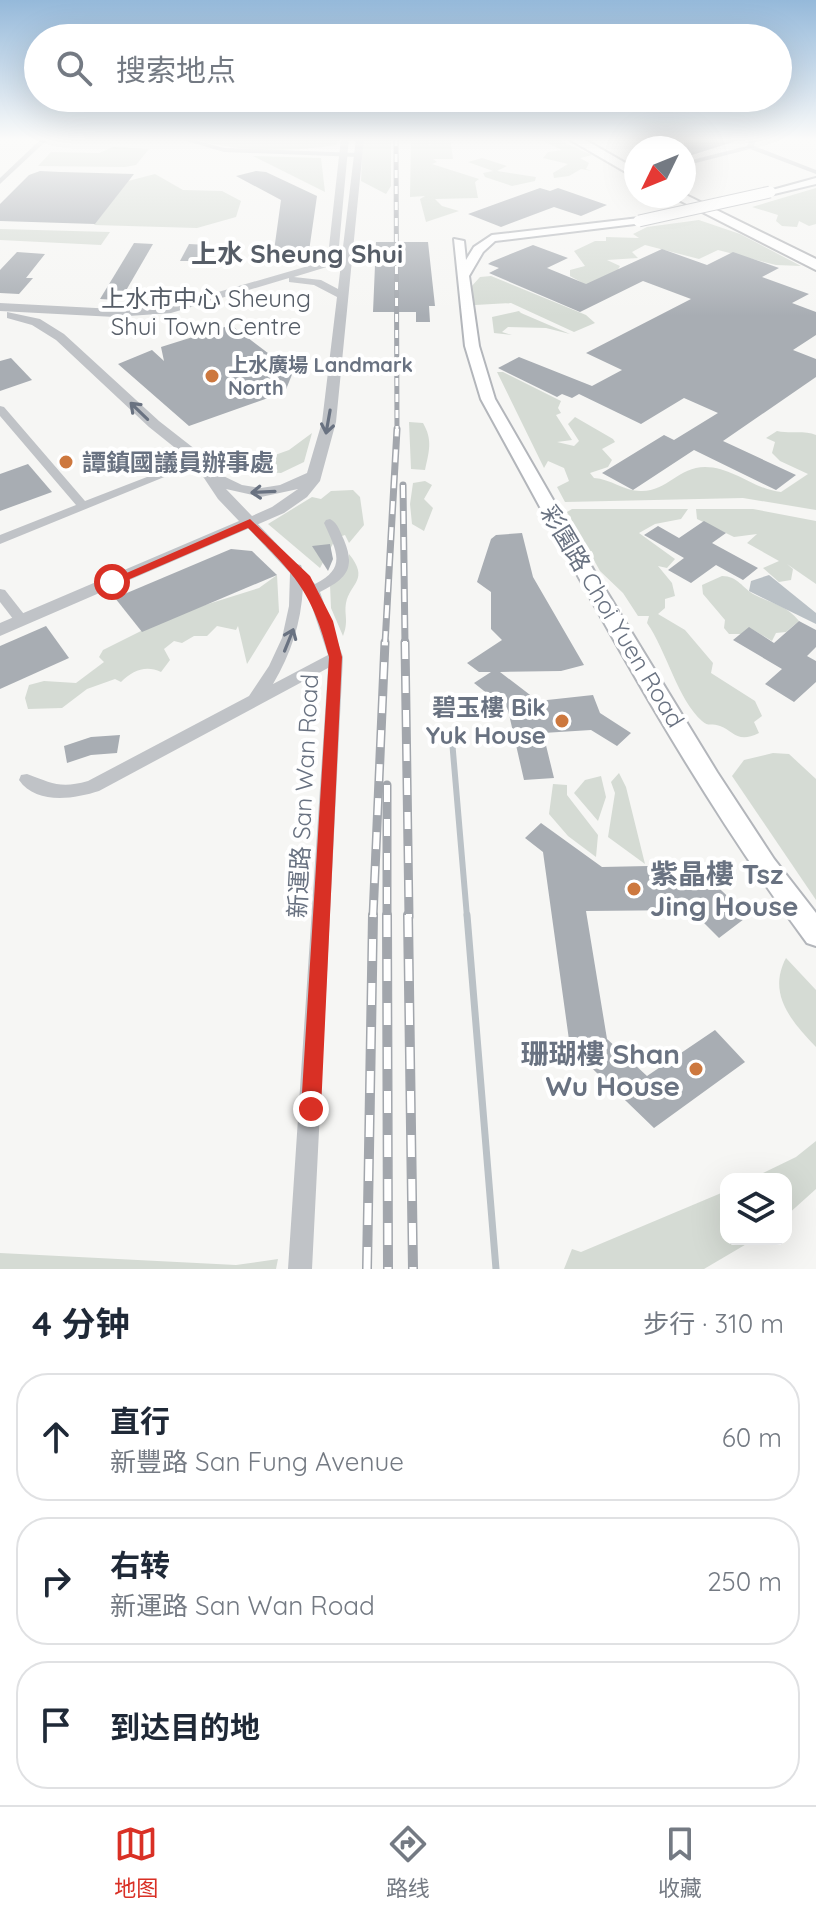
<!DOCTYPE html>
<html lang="zh">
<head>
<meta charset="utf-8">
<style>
	body { margin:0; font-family:Quicksand,"Noto Sans SC",sans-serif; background:#f2f2f3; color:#1f2937 }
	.controls { position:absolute; right:24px; bottom:24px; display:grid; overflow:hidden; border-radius:16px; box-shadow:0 8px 32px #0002 }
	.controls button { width:72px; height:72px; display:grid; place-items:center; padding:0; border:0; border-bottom:2px solid #e0e1e3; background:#fff; color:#1f2937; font:40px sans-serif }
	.compass { position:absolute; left:624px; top:136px; width:72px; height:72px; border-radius:50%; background:#fff; box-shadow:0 8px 32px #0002; rotate:227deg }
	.stop { position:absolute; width:24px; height:24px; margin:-18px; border:6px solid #d93025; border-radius:50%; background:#fff }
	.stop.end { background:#d93025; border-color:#fff; box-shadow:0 2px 8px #0008 }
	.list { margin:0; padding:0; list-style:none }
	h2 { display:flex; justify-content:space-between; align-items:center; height:104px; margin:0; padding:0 32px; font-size:34px }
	h2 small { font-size:26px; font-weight:400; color:#747a83 }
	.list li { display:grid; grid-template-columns:52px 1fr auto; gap:24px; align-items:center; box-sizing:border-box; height:128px; margin:0 16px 16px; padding:0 16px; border:2px solid #e0e1e3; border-radius:32px }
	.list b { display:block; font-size:30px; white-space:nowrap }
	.list p { margin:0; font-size:26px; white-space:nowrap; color:#747a83 }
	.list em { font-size:26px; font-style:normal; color:#747a83 }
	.icon { flex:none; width:44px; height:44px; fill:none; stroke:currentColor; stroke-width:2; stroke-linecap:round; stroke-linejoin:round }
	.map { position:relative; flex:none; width:816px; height:1269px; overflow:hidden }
	.search { position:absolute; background:#fff; box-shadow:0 8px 32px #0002; left:24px; right:24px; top:24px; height:88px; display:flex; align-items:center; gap:20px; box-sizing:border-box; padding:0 28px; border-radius:44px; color:#747a83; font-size:30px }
	.sheet { height:536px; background:#fff }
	nav { display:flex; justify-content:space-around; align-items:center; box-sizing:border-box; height:112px; border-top:2px solid #e0e1e3; background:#fff; font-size:22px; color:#747a83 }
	nav a { display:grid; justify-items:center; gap:4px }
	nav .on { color:#d93025 }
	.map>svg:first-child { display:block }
	.green { fill:#d5dbd4 }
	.water { fill:#bac1c6 }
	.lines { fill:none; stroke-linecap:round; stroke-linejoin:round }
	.stream-far1 { stroke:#bac1c6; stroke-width:6 }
	.stream { stroke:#bac1c6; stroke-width:7 }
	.building { fill:#a8adb3 }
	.secondary-casing { stroke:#b3b6bb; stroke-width:4 }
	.motorway-casing { stroke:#b2b4b8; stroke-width:4 }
	.minor { fill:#c0c3c7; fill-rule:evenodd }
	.tertiary { fill:#c0c3c7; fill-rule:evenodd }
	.secondary { fill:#fff; fill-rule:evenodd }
	.motorway { fill:#fff; fill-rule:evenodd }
	.rail-far3-casing { stroke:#a2a6ac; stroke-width:5 }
	.rail-far2-casing { stroke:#a2a6ac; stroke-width:7 }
	.rail-far1-casing { stroke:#a2a6ac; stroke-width:9 }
	.rail-casing { stroke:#a2a6ac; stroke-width:10 }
	.rail-far3 { stroke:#fff; stroke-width:3; stroke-dasharray:8; stroke-linecap:butt }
	.rail-far2 { stroke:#fff; stroke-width:4; stroke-dasharray:13; stroke-linecap:butt }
	.rail-far1 { stroke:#fff; stroke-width:6; stroke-dasharray:17; stroke-linecap:butt }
	.rail { stroke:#fff; stroke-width:7; stroke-dasharray:22; stroke-linecap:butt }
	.secondary-bridge-casing { stroke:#b3b6bb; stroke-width:13; stroke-linecap:butt }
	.secondary-bridge { stroke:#fff; stroke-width:11 }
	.oneway { stroke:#697281 }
	.route { fill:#d93025 }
	.poi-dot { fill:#cd783e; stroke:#fff; stroke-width:3 }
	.labels { text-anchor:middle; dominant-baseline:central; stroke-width:8; stroke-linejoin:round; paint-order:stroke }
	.far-poi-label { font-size:20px; font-weight:bold; fill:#697281; stroke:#fff; text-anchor:start }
	.far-quarter-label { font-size:24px; fill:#565d67; stroke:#fff }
	.poi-label { font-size:24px; font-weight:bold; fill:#697281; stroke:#fff; text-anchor:start }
	.street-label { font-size:24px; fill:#697281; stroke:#fff }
	.far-district-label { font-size:26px; font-weight:bold; fill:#565d67; stroke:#fff }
	.near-poi-label { font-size:28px; font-weight:bold; fill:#697281; stroke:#fff; text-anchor:start }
</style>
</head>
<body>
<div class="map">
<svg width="816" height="1269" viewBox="0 0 816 1269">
	<rect width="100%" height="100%" fill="#f6f6f4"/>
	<g class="green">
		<path d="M194,138H339L336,145C295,152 232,153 194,138Z"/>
		<polygon points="363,138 391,138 391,186 386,194 361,181"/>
		<polygon points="411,138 429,138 430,146 431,138 450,138 453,159 433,159 437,162 432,164 479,179 475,182 478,198 435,199 442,206 459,211 426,222 420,199 425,196 410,197"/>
		<polygon points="554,138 592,155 580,158 589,163 586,169 592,171 581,169 569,176 554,178 553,173 568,164 543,158 548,152 562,150 543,141 525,140"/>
		<polygon points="113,147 149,149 136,165 125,167 38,166 51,152 99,153"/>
		<polygon points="253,156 321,158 325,192"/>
		<polygon points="482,158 507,166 497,171 536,177 535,181 512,186 485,177 483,173 493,171 468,162"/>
		<polygon points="155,174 183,190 222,191 241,201 236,217 197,228 94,225 128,181"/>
		<polygon points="816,188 816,224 809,226 799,221 797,227 782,226 776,221 778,215 752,207"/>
		<polygon points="699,220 740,234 801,266 776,265 718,250 699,259 645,245 632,252 638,258 607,260 620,266 615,275 588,286 570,276 570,270 585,266 574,251 595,241 606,241 606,237 639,238 633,234 647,227"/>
		<polygon points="0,229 110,232 101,245 0,240"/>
		<polygon points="491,276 586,315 595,323 574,332 511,303 475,305 470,288 480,277"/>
		<polygon points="519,311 521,313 570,334 546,328 508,327 502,332 512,335 494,333 492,317"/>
		<path d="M497,372H503L561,401L558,408L561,413L556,415L572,440L557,442L574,446L579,441L568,424L575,417L613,439L615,442L602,449L612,460L608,467L590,473L594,478C611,479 626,492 642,491C667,491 679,467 705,467C733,467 753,489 781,492L808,474L780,461L772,453L775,442L766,438L777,431C790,434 805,430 816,435V510L743,498L565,502L557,487L569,481L564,468L548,461L544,468Z"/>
		<path d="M409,422L423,423C433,440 429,452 425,470L411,469Z"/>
		<polygon points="312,433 304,462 281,473 264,472 261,460 289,450"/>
		<polygon points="425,481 432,485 424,499 433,508 424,531 412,524 410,504 413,483"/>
		<polygon points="353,490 360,497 364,525 349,543 345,535 336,538 320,568 268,524 312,497 321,499 331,491"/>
		<path d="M572,509H688L681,519L655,524L639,533L675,559L667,568L658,566L672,583L675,596L665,599V608L658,614L685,630L713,663L711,673L755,701L762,716L754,722L759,733C737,744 734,731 720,726C713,723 708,727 702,721C678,700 666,650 647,623L649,616H638L623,593L600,571L567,512Z"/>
		<polygon points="696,509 753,509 816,521 816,584 787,564 793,569 791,580 779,582 763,568 779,561 747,543 757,534 734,537 697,519"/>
		<path d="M349,554C370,580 350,583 346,603C344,615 349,621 343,636L331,608L330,585L348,566Z"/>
		<path d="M277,575L279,612L247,664L238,626L236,630L217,626L207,636H194L182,643L174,641L164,649L170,660L161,672C146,665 133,670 121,682L115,679L87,689L62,708L28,709L25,698L29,685L44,681L76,683L104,662L99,657L103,650L173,615L259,588Z"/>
		<path d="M722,576C738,576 742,588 755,595C773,604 786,605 799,621L786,632L776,633L772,641L750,628L741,634H729L724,628L725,620L703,594L702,585Z"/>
		<polygon points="773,753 789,754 816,779 816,900 732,776 744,760"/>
		<polygon points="619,773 626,787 645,864 608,837 615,793 611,782"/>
		<polygon points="601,776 606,797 598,821 574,793 585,780"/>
		<polygon points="553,784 567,785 567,795 598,835 596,857 568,836 549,814"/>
		<path d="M786,958L816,990V1047C791,1021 767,994 786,958Z"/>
		<polygon points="816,1141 816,1189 786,1216 786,1179 751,1179 796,1157"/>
		<polygon points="726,1191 726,1239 755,1239 704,1269 564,1269 572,1249 581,1252"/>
		<polygon points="0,1253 236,1265 278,1259 276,1269 0,1269"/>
	</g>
	<polygon class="water" points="769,575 816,613 816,624 749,591 751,581"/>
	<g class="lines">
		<polyline class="stream-far1" points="452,740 467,917"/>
		<polyline class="stream" points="467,915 496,1269"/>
	</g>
	<g class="building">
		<polygon points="684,138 735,138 736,141 692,155 684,153"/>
		<polygon points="40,171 61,172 134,174 95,224 0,221 0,204 29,175"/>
		<polygon points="256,171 266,172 317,196 308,258 273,258 281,200 236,176"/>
		<polygon points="540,188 550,191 558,188 607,205 581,216 554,207 501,227 468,214"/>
		<polygon points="376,242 428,242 435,306 429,306 430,322 416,322 416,312 373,312"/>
		<polygon points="134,243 153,244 124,294 117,300 100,299"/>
		<polygon points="189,244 208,245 201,261 180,261"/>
		<polygon points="533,245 568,258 547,268 586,284 662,249 707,265 733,252 779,268 762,277 809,294 792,303 816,312 816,335 793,350 816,359 816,377 723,441 796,475 776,490 694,450 633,490 602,473 664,435 674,440 718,413 684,398 641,424 579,394 572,398 562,394 557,397 498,368 519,357 592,386 622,370 586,353 691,299 643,281 580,312 489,273 499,268 488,264 491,262"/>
		<polygon points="17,252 45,254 26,278 33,278 19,294 0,293 0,270"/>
		<polygon points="231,325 293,372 285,392 189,426 118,364 152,350 164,361 161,347"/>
		<polygon points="11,358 32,380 0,391 0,361"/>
		<polygon points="28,464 52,492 0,511 0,474"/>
		<polygon points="704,521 726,533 712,543 758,568 743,580 716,565 691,583 668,570 684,558 644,535 658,526 679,538"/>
		<polygon points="522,533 533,577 584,665 561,671 500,672 538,701 593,695 600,713 631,733 617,746 591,730 543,733 554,778 524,780 508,710 474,683 491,672 479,672 467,663 502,640 491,629 491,592 477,582 491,539 496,535"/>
		<polygon points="330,544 333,559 328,571 312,546"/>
		<polygon points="231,549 252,551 277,575 142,632 115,598"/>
		<polygon points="799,621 816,630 816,647 807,656 816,661 816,682 794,702 765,684 782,669 733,640 749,627 774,643"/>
		<polygon points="46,626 69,658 0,689 0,646"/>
		<polygon points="120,735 117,753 91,755 67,763 64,746 91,737"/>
		<polygon points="541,823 602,867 695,865 748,916 719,938 691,910 586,911 607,1039 647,1076 715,1030 745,1062 654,1128 570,1047 543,852 525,838"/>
	</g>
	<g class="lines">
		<g class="secondary-casing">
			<g id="secondary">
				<polygon points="816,178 816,184 770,195 765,192"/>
				<path d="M639,218L643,219V223L495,241L483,252L469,276L479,346L495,399L594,571L717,772L774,859L816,913V946L807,943C681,773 582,583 481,399L465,346L454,239L464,241L466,260L474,247L492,235Z"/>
			</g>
		</g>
		<g class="motorway-casing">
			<g id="motorway">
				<polygon points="567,138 582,138 636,169 636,178"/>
				<polygon points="684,194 816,259 816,270 671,196"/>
			</g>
		</g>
		<g class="minor">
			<polygon points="42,138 49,138 0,184 0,178"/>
			<polygon points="176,138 188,138 224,148 358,153 361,155 358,157 224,152"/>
			<polygon points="751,138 757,138 754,146 816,170 816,174 750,149 684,166 684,162 747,146"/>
			<polygon points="0,406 4,407 85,501 196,458 200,457 206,460 0,544 0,535 76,505 0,416"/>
			<path d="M250,519L254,520L296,564L301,565L303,571L315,584C348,568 336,550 324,523L326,520L330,519C338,523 340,532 344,540C356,569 346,579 320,592L343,657L312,1269H288L328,668L99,791C74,799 36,805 19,780L21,775L27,774C52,783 60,789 88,781L249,696L269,666L282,638L289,606L290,573L246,526L244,523ZM303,587L307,592L328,655L273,684C291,653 301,624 303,587Z"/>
			<polygon points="0,589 5,590 27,618 29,621 27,624 17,624 0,602"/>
		</g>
		<path class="tertiary" d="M341,138H349L338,257L330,266L294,277L321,280L338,289L356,138H364L336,422L320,481L307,497L284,513L0,636V623L239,521L218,499L194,463L149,427L56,340L32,325L7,318V312L40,319L64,334L159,421L205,457L215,472L242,485L261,488L280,485L307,473L322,422L337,297L314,285L289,282V278L171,313L115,317L0,311V303L115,309L170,306L322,262L328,256ZM226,489L261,497L298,489L272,507L252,516Z"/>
		<use href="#secondary" class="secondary"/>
		<use href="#motorway" class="motorway"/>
		<g class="rail-far3-casing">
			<polyline id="rail-far3" points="396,138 397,431"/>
		</g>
		<g class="rail-far2-casing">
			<g id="rail-far2">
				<polyline points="403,485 405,644"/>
				<polyline points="385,644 397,429"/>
			</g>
		</g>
		<g class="rail-far1-casing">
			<g id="rail-far1">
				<polyline points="405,642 409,917"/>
				<polyline points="387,785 387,917"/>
				<polyline points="373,917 385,642"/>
			</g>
		</g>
		<g class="rail-casing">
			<g id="rail">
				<polyline points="387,915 388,1269"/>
				<polyline points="408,915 413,1269"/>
				<polyline points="367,1269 373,915"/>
			</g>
		</g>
		<use href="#rail-far3" class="rail-far3"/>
		<use href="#rail-far2" class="rail-far2"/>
		<use href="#rail-far1" class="rail-far1"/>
		<use href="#rail" class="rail"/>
		<g class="secondary-bridge-casing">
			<polyline id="secondary-bridge" points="639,221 770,192"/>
		</g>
		<use href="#secondary-bridge" class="secondary-bridge"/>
	</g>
	<defs><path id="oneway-shaft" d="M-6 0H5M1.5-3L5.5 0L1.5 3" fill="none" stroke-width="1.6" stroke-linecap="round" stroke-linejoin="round" transform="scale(2)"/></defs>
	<g class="oneway">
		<use href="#oneway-shaft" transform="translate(139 411) rotate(-136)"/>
		<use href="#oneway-shaft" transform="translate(328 422) rotate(100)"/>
		<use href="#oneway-shaft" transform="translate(263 492) rotate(177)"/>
		<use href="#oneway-shaft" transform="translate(289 640) rotate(-68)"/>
	</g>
	<linearGradient id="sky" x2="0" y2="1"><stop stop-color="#95b9da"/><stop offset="0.44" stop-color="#fbfbfa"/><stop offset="1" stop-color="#fbfbfa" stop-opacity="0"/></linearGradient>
	<rect width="816" height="316" fill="url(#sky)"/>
	<path class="route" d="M250,519L310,576L333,621L342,657L321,1109L318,1116L311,1118L304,1116L301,1109L329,657C312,591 295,575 248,528L116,585L106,582Z"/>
	<g class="poi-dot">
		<circle cx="212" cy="376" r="8"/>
		<circle cx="66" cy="462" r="8"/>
		<circle cx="562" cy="721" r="8"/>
		<circle cx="634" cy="889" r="8"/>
		<circle cx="696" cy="1069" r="8"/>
	</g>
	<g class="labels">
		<g class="far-poi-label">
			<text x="228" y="364">上水廣場 Landmark<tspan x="228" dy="23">North</tspan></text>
		</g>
		<g class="far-quarter-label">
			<text x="206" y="298">上水市中心 Sheung<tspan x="206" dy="28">Shui Town Centre</tspan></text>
		</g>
		<g class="poi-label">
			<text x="82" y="462">譚鎮國議員辦事處</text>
			<text x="546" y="707" text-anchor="end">碧玉樓 Bik<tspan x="546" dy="28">Yuk House</tspan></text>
		</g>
		<g class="street-label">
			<text transform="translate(613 616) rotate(59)">彩園路 Choi Yuen Road</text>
			<text transform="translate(303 796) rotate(-87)">新運路 San Wan Road</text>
		</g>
		<g class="far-district-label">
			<text x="297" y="253">上水 Sheung Shui</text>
		</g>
		<g class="near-poi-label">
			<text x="650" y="873">紫晶樓 Tsz<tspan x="650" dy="32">Jing House</tspan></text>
			<text x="680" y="1053" text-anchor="end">珊瑚樓 Shan<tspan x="680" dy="32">Wu House</tspan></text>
		</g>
	</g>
</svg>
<div class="controls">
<button><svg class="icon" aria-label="layers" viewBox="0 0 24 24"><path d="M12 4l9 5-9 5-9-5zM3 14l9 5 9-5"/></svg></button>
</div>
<svg class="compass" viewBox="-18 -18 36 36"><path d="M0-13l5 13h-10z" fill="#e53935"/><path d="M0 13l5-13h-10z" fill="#747a83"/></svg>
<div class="stop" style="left:112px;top:582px"></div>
<div class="stop end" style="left:311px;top:1109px"></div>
<div class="search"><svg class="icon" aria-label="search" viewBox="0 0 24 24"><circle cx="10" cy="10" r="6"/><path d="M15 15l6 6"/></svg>搜索地点</div>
</div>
<section class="sheet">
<h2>4 分钟<small>步行 · 310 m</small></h2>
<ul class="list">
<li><svg class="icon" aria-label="ahead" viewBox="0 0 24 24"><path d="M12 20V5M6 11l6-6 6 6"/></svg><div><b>直行</b><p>新豐路 San Fung Avenue</p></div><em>60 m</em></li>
<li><svg class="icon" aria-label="right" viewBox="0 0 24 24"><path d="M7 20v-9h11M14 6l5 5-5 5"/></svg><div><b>右转</b><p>新運路 San Wan Road</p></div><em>250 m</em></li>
<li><svg class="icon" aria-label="arrive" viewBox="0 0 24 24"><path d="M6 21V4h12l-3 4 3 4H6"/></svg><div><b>到达目的地</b></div></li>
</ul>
</section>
<nav>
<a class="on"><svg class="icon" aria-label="map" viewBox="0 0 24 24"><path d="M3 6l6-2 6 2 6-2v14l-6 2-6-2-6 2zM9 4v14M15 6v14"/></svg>地图</a>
<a><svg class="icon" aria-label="directions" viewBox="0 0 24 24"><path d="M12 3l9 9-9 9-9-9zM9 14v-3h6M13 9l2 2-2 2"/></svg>路线</a>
<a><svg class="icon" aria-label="saved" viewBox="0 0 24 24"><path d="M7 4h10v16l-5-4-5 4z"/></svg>收藏</a>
</nav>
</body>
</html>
